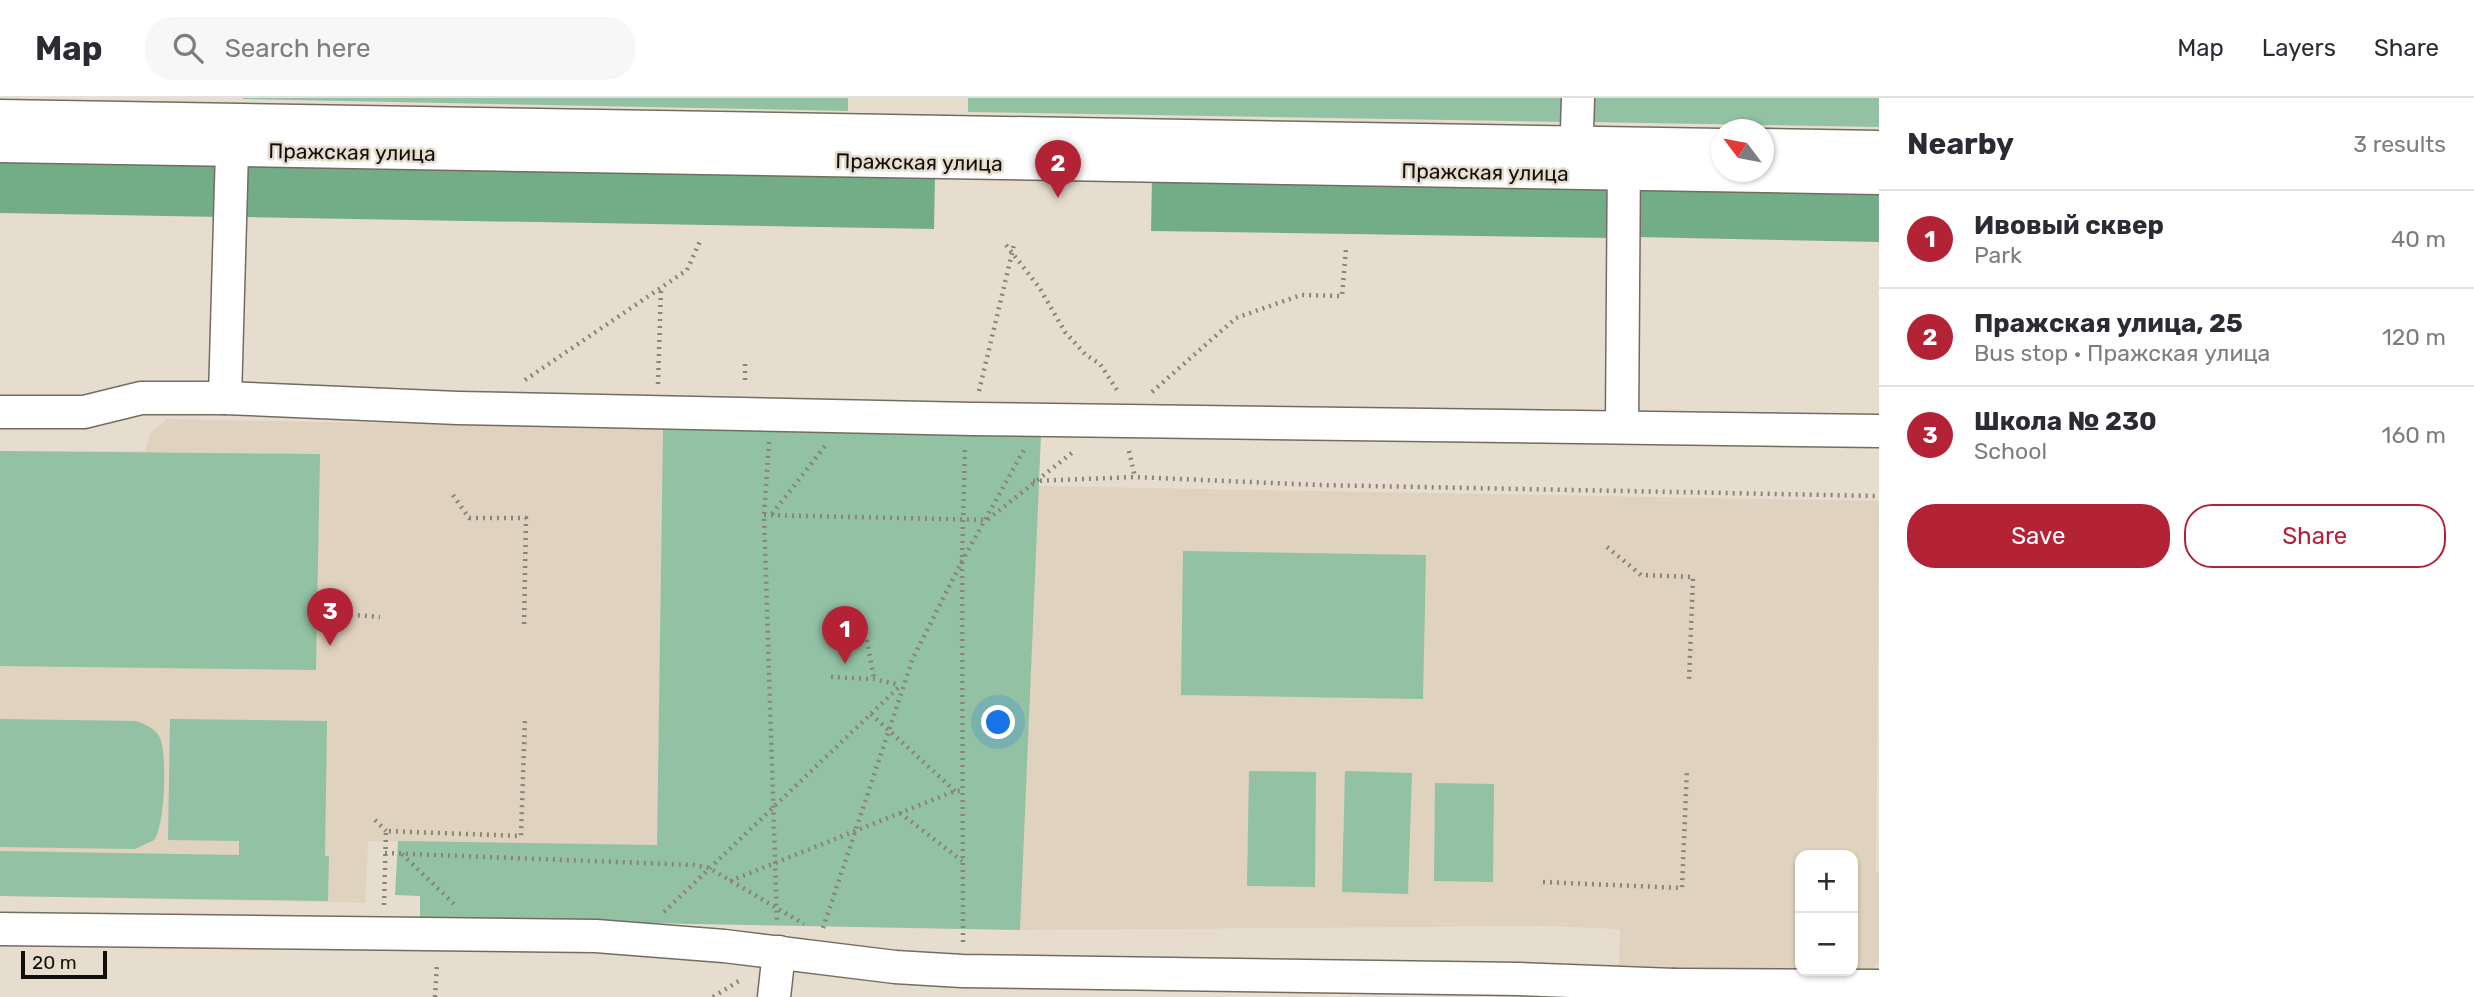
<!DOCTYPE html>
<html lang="en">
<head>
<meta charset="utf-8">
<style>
	body { margin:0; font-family:Rubik,sans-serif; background:#f7f7f7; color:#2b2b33 }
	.controls { position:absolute; right:21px; bottom:21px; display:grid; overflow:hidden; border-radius:14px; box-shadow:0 2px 5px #0004 }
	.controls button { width:63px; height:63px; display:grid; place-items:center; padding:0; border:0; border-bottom:2px solid #e1e1e2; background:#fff; color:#2b2b33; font:35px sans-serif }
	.compass { position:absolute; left:1711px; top:21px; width:63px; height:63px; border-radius:50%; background:#fff; box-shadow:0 2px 5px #0004; rotate:302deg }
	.scale { position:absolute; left:21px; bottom:18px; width:86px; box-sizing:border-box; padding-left:7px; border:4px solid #120f0a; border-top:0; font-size:19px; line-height:24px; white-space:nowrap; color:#120f0a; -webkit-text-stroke:5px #e6ddcf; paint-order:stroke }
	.you { position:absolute; left:999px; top:625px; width:24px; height:24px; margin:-18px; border:5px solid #fff; border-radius:50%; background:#1a73e8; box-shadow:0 0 0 10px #1a73e833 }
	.badge { display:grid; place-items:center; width:46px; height:46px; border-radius:50%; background:#b42235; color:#fff; font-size:23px; font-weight:700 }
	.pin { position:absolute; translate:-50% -58px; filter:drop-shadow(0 2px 4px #0008) }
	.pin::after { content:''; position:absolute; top:37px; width:24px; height:21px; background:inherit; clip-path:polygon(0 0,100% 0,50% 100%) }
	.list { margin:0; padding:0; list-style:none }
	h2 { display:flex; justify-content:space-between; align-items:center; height:91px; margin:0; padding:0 28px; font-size:30px }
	h2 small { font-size:23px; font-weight:400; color:#7c7c81 }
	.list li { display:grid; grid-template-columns:46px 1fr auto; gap:21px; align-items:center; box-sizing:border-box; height:98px; padding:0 28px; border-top:2px solid #e1e1e2 }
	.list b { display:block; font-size:26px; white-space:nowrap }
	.list p { margin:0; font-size:23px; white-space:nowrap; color:#7c7c81 }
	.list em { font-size:23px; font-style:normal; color:#7c7c81 }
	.actions { display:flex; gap:14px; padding:21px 28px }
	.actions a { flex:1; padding:16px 0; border:2px solid #b42235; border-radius:28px; text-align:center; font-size:24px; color:#b42235 }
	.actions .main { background:#b42235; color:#fff }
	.icon { flex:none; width:38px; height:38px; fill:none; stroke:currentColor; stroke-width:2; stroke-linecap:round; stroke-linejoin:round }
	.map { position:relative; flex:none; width:1879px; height:899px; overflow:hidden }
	header { display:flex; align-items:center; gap:42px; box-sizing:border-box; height:98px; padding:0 35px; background:#fff; border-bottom:2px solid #e1e1e2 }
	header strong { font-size:33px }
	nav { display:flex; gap:38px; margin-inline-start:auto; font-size:24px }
	.search { width:490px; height:63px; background:#f7f7f7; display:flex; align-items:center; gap:18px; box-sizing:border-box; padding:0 24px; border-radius:28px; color:#7c7c81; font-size:26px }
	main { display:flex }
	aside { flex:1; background:#fff }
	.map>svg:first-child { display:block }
	.built { fill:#dfd2be; fill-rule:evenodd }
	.green { fill:#92c1a3 }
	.forest { fill:#73ad88 }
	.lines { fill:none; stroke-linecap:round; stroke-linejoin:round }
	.minor-casing { stroke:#746c60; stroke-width:35 }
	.path { stroke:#8a847a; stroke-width:4.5; stroke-dasharray:2 5; stroke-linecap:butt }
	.minor { stroke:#fff; stroke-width:32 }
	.labels { text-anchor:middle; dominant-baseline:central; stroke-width:5; stroke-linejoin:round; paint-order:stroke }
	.street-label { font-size:21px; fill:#120f0a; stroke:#e6ddcf }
</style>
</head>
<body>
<header>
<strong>Map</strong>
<div class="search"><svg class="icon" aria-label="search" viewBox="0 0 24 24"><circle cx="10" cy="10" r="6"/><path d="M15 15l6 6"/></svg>Search here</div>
<nav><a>Map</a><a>Layers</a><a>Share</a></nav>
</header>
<main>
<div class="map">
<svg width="1879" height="899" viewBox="0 0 1879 899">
	<rect width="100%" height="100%" fill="#e6ddcf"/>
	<g class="built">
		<polygon points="167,321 663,331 657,748 368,743 365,805 0,798 0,353 145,353 151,334"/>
		<path d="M1038,388L1879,403L1876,774L1879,775V865L1868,875L1619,867L1620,831L1543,828L1020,832ZM1800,757H1853V873H1800Z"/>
	</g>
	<g class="green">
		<polygon points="243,0 848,0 848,13 243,1"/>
		<polygon points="968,0 1566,0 1566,24 968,14"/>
		<polygon points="1588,0 1879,0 1879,29 1587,24"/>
		<polygon points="663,331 1041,337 1020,832 420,821 420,798 395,797 398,743 657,747"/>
		<polygon points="0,353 320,356 316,572 0,568"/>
		<polygon points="1183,453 1426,457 1423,601 1181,597"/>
		<path d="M0,621L136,623C145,626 154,630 159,638C168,654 165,727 154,742L135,751L0,749Z"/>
		<polygon points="170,621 327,623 325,758 329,758 328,803 0,798 0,753 239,757 239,743 168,742"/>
		<polygon points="1249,673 1316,674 1315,789 1247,788"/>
		<polygon points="1345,673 1412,675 1408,796 1342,794"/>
		<polygon points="1435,685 1494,686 1493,784 1434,783"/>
	</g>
	<g class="forest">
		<polygon points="0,61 222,65 222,119 0,115"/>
		<polygon points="244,65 935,77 934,131 243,119"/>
		<polygon points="1152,81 1613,89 1612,140 1151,133"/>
		<polygon points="1638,88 1879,93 1879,144 1637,139"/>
	</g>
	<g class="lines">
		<g class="minor-casing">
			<g id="minor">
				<polyline points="0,18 1722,47"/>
				<polyline points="1764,47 1879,49"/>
				<polyline points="0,48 1879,80"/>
				<polyline points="1576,63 1578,0"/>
				<polyline points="225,300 232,52 230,32"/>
				<polyline points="0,314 84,314 141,300 225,300 458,310 973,321 1879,333"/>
				<polyline points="1622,328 1624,56"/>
				<polyline points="0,831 596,838 724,848 895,869 962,873 1519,881 1674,887"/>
				<polyline points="774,899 779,854"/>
				<polyline points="1673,899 1674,887 1879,888"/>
			</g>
		</g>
		<g class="path">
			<polyline points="1006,147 1039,189 1065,234 1086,257 1100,266 1117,292"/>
			<polyline points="745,266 745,286"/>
			<polyline points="525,282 687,172 701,141"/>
			<polyline points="658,286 661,190"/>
			<polyline points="979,293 1014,147"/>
			<polyline points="1152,294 1236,220 1301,197 1342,198 1346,151"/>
			<polyline points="769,344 764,417 777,825"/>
			<polyline points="1129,353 1135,379"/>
			<polyline points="1033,383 1135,379 1318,387 1879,398"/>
			<polyline points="453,397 469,420 526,420 524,529"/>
			<polyline points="772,416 825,348"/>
			<polyline points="764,417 987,422 1073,354"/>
			<polyline points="1607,449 1641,477 1693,479 1689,583"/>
			<polyline points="316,514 380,519"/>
			<polyline points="867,542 874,581"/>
			<polyline points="831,579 874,581 900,587"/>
			<polyline points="871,616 955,693"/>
			<polyline points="900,715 962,763"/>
			<polyline points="375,722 386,733"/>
			<polyline points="385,755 694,767 709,770 804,826"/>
			<polyline points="402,756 454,806"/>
			<polyline points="730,783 955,693 963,693"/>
			<polyline points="1543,784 1682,790 1687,671"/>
			<polyline points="384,807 386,733 521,738 525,621"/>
			<polyline points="664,814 900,588"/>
			<polyline points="823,830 913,560 962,463 1025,350"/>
			<polyline points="963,844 962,463 965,349"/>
			<polyline points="435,899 437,865"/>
			<polyline points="713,899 742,881"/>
		</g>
		<use href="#minor" class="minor"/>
	</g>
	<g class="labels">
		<g class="street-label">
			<text transform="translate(352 54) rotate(1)">Пражская улица</text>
			<text transform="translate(919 64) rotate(1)">Пражская улица</text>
			<text transform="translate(1485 74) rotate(1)">Пражская улица</text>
		</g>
	</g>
</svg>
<div class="controls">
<button>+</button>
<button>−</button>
</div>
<svg class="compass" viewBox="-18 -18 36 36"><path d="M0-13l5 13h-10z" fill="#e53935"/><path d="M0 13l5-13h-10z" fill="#7c7c81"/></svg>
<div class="scale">20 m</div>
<div class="you"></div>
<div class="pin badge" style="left:845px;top:566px">1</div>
<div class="pin badge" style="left:1058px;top:100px">2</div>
<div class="pin badge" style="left:330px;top:548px">3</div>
</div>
<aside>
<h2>Nearby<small>3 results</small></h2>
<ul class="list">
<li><span class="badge">1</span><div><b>Ивовый сквер</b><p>Park</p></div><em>40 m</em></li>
<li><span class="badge">2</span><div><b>Пражская улица, 25</b><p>Bus stop · Пражская улица</p></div><em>120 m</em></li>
<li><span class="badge">3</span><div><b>Школа № 230</b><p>School</p></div><em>160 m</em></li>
</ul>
<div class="actions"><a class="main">Save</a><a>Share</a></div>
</aside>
</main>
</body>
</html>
